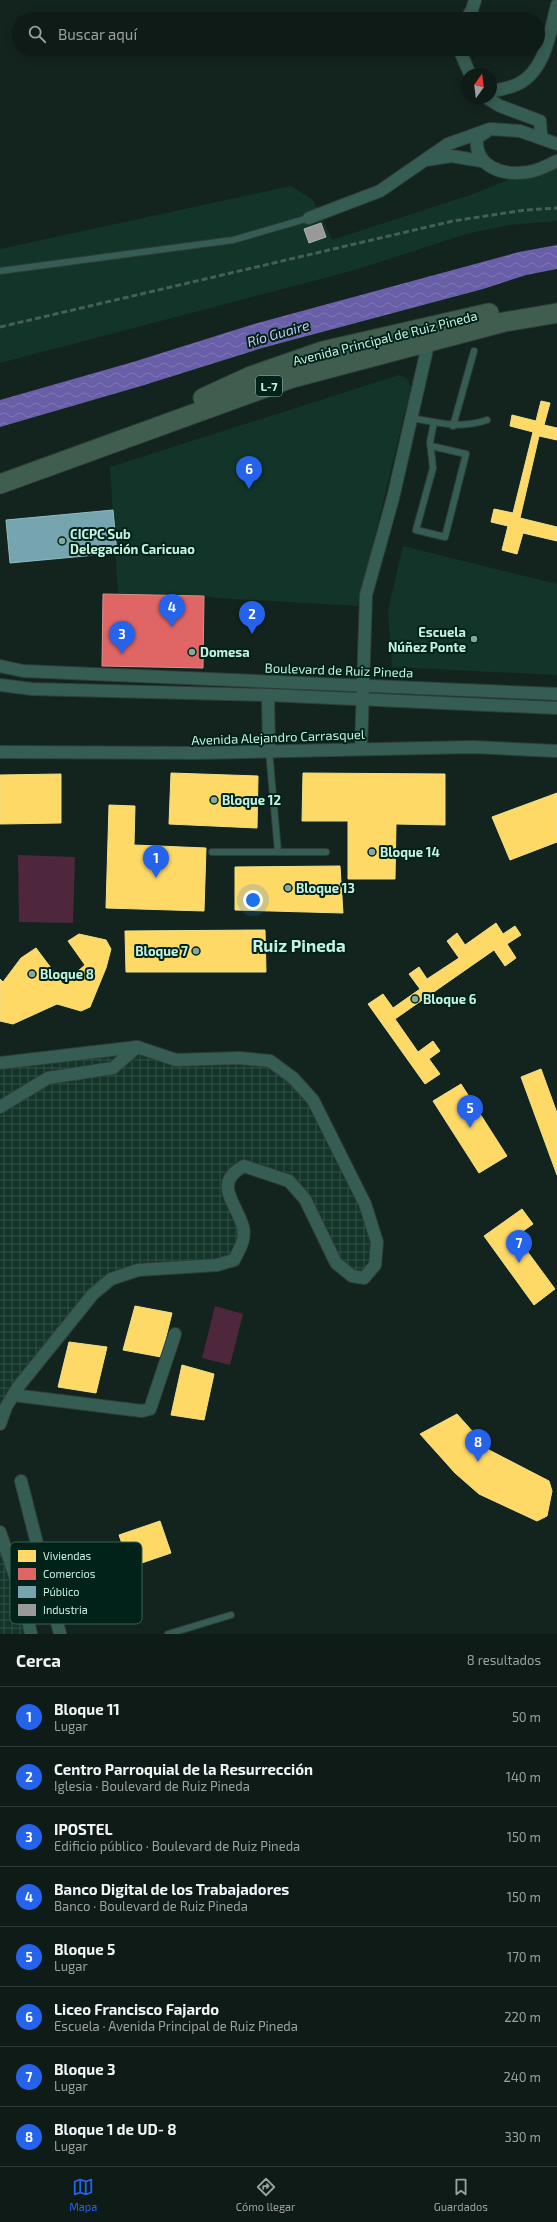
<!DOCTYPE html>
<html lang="es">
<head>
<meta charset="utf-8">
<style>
	body { margin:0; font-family:"Exo 2",sans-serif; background:#1c2824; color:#f1f3f6 }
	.compass { position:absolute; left:461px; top:68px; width:36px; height:36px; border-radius:50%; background:#0e1b17; box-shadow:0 2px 10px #0003; rotate:14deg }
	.you { position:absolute; left:253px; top:900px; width:14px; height:14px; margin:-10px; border:3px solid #fff; border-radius:50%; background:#1a73e8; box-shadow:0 0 0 6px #1a73e833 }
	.badge { display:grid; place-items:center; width:26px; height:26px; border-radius:50%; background:#2563eb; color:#fff; font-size:13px; font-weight:700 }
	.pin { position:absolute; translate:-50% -33px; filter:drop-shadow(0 1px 2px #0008) }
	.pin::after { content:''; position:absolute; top:21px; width:14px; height:12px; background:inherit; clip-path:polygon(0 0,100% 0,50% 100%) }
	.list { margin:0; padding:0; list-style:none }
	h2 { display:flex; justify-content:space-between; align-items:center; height:52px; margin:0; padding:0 16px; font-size:17px }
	h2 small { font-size:13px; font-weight:400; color:#9ba1a1 }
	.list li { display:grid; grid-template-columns:26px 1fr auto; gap:12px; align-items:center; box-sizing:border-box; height:60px; padding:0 16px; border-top:1px solid #2e3936 }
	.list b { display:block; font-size:15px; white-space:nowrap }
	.list p { margin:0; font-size:13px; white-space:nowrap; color:#9ba1a1 }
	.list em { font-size:13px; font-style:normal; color:#9ba1a1 }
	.icon { flex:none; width:22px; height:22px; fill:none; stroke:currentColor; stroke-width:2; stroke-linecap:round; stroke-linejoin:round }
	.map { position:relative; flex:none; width:557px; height:1634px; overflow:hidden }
	.search { position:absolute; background:#0e1b17; box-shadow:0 2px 10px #0003; left:12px; right:12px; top:12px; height:44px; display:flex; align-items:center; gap:10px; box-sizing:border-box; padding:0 14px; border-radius:22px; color:#9ba1a1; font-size:15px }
	.sheet { height:532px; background:#0e1b17 }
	nav { display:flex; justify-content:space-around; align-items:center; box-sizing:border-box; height:56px; border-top:1px solid #2e3936; background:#0e1b17; font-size:11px; color:#9ba1a1 }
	nav a { display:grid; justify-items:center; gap:2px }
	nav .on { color:#2563eb }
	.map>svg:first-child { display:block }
	.built { fill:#123429 }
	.industrial { fill:url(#industrial-grid) }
	.grass { fill:#4e273c }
	.water { fill:url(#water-waves) }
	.homes { fill:#ffd966; stroke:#ede08b }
	.shops { fill:#e06666; stroke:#d7908b }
	.public { fill:#76a5af; stroke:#8dbcbe }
	.industry { fill:#999; stroke:#a6b4ae }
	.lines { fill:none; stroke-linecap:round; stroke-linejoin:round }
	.service-casing { stroke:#2f3e3a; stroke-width:8 }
	.minor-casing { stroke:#2f3e3a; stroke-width:14 }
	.primary-casing { stroke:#2f3e3a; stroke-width:21 }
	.service { stroke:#365d53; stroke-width:6 }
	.minor { stroke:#365d53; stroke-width:12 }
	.primary { stroke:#405e50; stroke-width:19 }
	.rail { stroke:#455f57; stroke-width:3; stroke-dasharray:6 3; stroke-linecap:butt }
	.poi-dot { fill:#85aa9c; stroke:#012218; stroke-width:1.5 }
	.labels { text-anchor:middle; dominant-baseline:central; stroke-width:4; stroke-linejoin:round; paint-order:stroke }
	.shield { fill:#012218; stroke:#89b4a4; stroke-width:1 }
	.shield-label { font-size:12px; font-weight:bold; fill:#c3f2e0 }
	.street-label { font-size:13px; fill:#c3f2e0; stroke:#012218 }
	.poi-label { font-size:13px; font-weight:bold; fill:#c3f2e0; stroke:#012218; text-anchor:start }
	.water-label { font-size:14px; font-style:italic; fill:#c8c4f0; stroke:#012218 }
	.district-label { font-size:17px; font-weight:bold; fill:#c3f2e0; stroke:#012218 }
	.key { fill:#012218; stroke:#3b6054; stroke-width:1 }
	.key-label { font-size:11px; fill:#c3f2e0 }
</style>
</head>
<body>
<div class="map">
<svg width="557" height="1634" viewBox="0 0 557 1634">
	<defs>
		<pattern id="industrial-grid" width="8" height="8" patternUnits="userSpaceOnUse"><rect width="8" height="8" fill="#123429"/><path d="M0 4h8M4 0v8" fill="none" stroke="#335248"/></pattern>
		<pattern id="water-waves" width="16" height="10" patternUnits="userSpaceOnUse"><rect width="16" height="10" fill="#695ea8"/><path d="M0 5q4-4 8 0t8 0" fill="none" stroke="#7d76b4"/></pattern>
	</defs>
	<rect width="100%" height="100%" fill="#13241f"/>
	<g class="built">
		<polygon points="557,160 557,221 508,225 466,234 355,270 0,363 0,249 291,186 313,200 332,240 473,194"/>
		<polygon points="399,375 407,378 411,387 358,606 217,598 204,596 118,594 110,467"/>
		<polygon points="403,546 557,584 557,675 392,667 388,610"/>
	</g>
	<g class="industrial">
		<polygon points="137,1047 176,1060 270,1061 313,1100 377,1242 364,1278 336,1263 289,1181 244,1166 227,1182 243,1228 234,1260 111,1279 18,1387 0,1424 0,1063"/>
		<polygon points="0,1532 31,1634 0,1634"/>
	</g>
	<g class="grass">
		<polygon points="18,855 75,857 73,923 19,922"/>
		<polygon points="215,1306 243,1314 230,1365 202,1358"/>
	</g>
	<polygon class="water" points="557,245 557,269 526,275 483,289 262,348 141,386 0,427 0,400 133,362 254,324 519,252"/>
	<g class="homes">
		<polygon points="541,401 550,403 544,425 557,428 557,440 539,436 520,518 557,527 557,541 523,533 517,554 502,550 508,526 491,522 494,509 513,513 533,432 510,426 512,415 536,421"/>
		<polygon points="171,773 258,776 257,828 169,824"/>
		<polygon points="303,773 445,774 445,825 396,824 395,879 348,879 348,821 302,821"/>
		<polygon points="61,774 61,823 0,824 0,775"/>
		<polygon points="557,793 557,842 510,860 492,817"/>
		<polygon points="109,805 135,806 134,845 206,848 204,911 106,908"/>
		<polygon points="340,866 343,913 235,910 235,867"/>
		<polygon points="496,923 503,934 515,926 521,935 507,944 516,958 505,966 494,950 395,1019 418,1052 433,1041 440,1051 429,1059 440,1074 425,1084 368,1004 383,994 393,1008 420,989 409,974 419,967 427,979 459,958 447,941 457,933 465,945"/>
		<polygon points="265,930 266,972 126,972 125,931"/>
		<polygon points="79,934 106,940 111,949 106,968 90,1007 81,1011 57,1004 13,1024 0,1021 0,979 3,982 21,958 36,948 63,984 85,965 68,941"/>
		<polygon points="541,1069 557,1113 557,1175 521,1077"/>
		<polygon points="461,1084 507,1156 479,1173 433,1101"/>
		<polygon points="522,1209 533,1224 516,1236 555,1289 534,1305 484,1236"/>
		<polygon points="135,1306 172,1313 161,1357 123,1350"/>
		<polygon points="69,1342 107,1347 96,1393 58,1387"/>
		<polygon points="182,1365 214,1374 204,1420 171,1415"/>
		<polygon points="457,1414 489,1450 549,1481 552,1491 547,1516 537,1521 479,1494 455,1473 420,1434"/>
		<polygon points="160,1521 171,1553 130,1567 119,1535"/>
	</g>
	<polygon class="shops" points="103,594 204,596 203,668 102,666"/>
	<polygon class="public" points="113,510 117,553 10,563 6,520"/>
	<polygon class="industry" points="321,223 326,237 309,243 304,229"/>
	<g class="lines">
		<g class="service-casing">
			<g id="service">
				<polyline points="0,271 233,240 309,218"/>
				<path d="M412,418C438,423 461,429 487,420"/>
				<polyline points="453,426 474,351"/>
				<polyline points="431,446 466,454 445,537 416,530 433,468 430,442 434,422"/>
				<polyline points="269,751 278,852"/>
				<polyline points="212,852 326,852"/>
				<polyline points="44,1567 82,1553 88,1556 96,1577 91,1584 53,1599"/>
				<polyline points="168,1634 231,1615"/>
			</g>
		</g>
		<g class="minor-casing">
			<g id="minor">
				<polyline points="466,19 472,10 475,0"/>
				<polyline points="459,49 470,74"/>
				<path d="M491,92C500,89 510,88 518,84C546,70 550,31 557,5"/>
				<polyline points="487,98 500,106 540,121 541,134 535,136"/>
				<path d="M486,132L477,138C474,167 503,176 528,172C538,171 548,165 557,161"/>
				<polyline points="426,160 451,156 482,161"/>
				<polyline points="309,218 380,191 448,144 490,129 520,131 557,144"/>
				<polyline points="0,666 23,671 557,694"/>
				<polyline points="0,685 32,689 268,695 557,708"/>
				<polyline points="268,695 269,751"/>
				<polyline points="361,748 366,595 393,498 430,336"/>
				<polyline points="0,752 198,753 473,747 557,751"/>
				<path d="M0,1063L137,1047L176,1060L239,1058L270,1061L293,1078L313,1100L365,1204L377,1242L375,1265L364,1278L352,1276L336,1263L305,1199L289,1181L244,1166C212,1183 236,1202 243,1227C246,1240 239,1250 234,1260L217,1265L138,1270L111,1279L93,1294L18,1387L6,1407L0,1424"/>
				<polyline points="0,1107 48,1078 113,1068 137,1047"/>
				<polyline points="13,1395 142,1411 150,1409 175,1334"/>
				<polyline points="21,1481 60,1634"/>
				<polyline points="0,1532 25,1605 31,1634"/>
			</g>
		</g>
		<g class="primary-casing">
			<g id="primary">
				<polyline points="203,398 251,376 323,351 489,313"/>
				<polyline points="0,484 292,378 504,322 557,313"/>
			</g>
		</g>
		<use href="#service" class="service"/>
		<use href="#minor" class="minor"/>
		<use href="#primary" class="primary"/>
		<polyline class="rail" points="0,327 453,221 525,210 557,208"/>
	</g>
	<g class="poi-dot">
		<circle cx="62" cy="541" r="4"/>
		<circle cx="474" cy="639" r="4"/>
		<circle cx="192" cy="652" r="4"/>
		<circle cx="214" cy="800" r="4"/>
		<circle cx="372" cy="852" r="4"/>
		<circle cx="288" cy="888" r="4"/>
		<circle cx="196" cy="951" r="4"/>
		<circle cx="32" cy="974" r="4"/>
		<circle cx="415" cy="999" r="4"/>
	</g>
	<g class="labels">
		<rect class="shield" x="256" y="376" width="26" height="20" rx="3"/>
		<g class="shield-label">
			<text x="269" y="386">L-7</text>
		</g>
		<g class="street-label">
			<text transform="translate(385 338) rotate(-14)">Avenida Principal de Ruiz Pineda</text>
			<text transform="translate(339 670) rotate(2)">Boulevard de Ruiz Pineda</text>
			<text transform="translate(278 737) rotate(-2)">Avenida Alejandro Carrasquel</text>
		</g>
		<g class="poi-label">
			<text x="70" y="534">CICPC Sub<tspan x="70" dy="15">Delegación Caricuao</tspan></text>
			<text x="466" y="632" text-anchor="end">Escuela<tspan x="466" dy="15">Núñez Ponte</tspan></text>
			<text x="200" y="652">Domesa</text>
			<text x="222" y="800">Bloque 12</text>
			<text x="380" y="852">Bloque 14</text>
			<text x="296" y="888">Bloque 13</text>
			<text x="188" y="951" text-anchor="end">Bloque 7</text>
			<text x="40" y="974">Bloque 8</text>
			<text x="423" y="999">Bloque 6</text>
		</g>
		<g class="water-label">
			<text transform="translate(278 333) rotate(-16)">Río Guaire</text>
		</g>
		<g class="district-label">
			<text x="299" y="945">Ruiz Pineda</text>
		</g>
	</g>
	<rect x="10" y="1542" width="132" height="82" rx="6" class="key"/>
	<rect x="18" y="1550" width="18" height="12" fill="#ffd966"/>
	<rect x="18" y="1568" width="18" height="12" fill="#e06666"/>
	<rect x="18" y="1586" width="18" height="12" fill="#76a5af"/>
	<rect x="18" y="1604" width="18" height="12" fill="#999"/>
	<g class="key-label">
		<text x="43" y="1560">Viviendas</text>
		<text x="43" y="1578">Comercios</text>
		<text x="43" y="1596">Público</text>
		<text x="43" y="1614">Industria</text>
	</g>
</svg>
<svg class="compass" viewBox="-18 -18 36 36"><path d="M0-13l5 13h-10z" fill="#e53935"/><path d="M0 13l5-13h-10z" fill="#9ba1a1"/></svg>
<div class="you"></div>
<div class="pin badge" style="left:156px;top:878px">1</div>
<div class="pin badge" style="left:252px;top:634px">2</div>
<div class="pin badge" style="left:122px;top:654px">3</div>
<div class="pin badge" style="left:172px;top:627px">4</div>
<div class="pin badge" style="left:470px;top:1128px">5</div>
<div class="pin badge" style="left:249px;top:489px">6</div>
<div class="pin badge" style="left:519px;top:1263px">7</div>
<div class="pin badge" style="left:478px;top:1462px">8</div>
<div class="search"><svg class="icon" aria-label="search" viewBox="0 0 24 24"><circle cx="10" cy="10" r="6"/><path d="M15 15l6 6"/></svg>Buscar aquí</div>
</div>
<section class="sheet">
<h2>Cerca<small>8 resultados</small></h2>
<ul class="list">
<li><span class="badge">1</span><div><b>Bloque 11</b><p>Lugar</p></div><em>50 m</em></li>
<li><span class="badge">2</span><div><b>Centro Parroquial de la Resurrección</b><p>Iglesia · Boulevard de Ruiz Pineda</p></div><em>140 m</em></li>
<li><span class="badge">3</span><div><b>IPOSTEL</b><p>Edificio público · Boulevard de Ruiz Pineda</p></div><em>150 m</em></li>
<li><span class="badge">4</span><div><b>Banco Digital de los Trabajadores</b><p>Banco · Boulevard de Ruiz Pineda</p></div><em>150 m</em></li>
<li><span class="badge">5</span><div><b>Bloque 5</b><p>Lugar</p></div><em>170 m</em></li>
<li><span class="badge">6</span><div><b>Liceo Francisco Fajardo</b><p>Escuela · Avenida Principal de Ruiz Pineda</p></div><em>220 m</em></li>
<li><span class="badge">7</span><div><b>Bloque 3</b><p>Lugar</p></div><em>240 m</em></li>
<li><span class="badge">8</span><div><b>Bloque 1 de UD- 8</b><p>Lugar</p></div><em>330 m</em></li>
</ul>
</section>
<nav>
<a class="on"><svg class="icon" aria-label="map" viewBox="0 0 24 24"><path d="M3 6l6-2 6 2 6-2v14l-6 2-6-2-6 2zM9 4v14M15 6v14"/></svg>Mapa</a>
<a><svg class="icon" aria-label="directions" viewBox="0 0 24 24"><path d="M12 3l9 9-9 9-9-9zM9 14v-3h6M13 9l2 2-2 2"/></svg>Cómo llegar</a>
<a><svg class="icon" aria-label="saved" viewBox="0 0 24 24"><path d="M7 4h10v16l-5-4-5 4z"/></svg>Guardados</a>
</nav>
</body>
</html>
